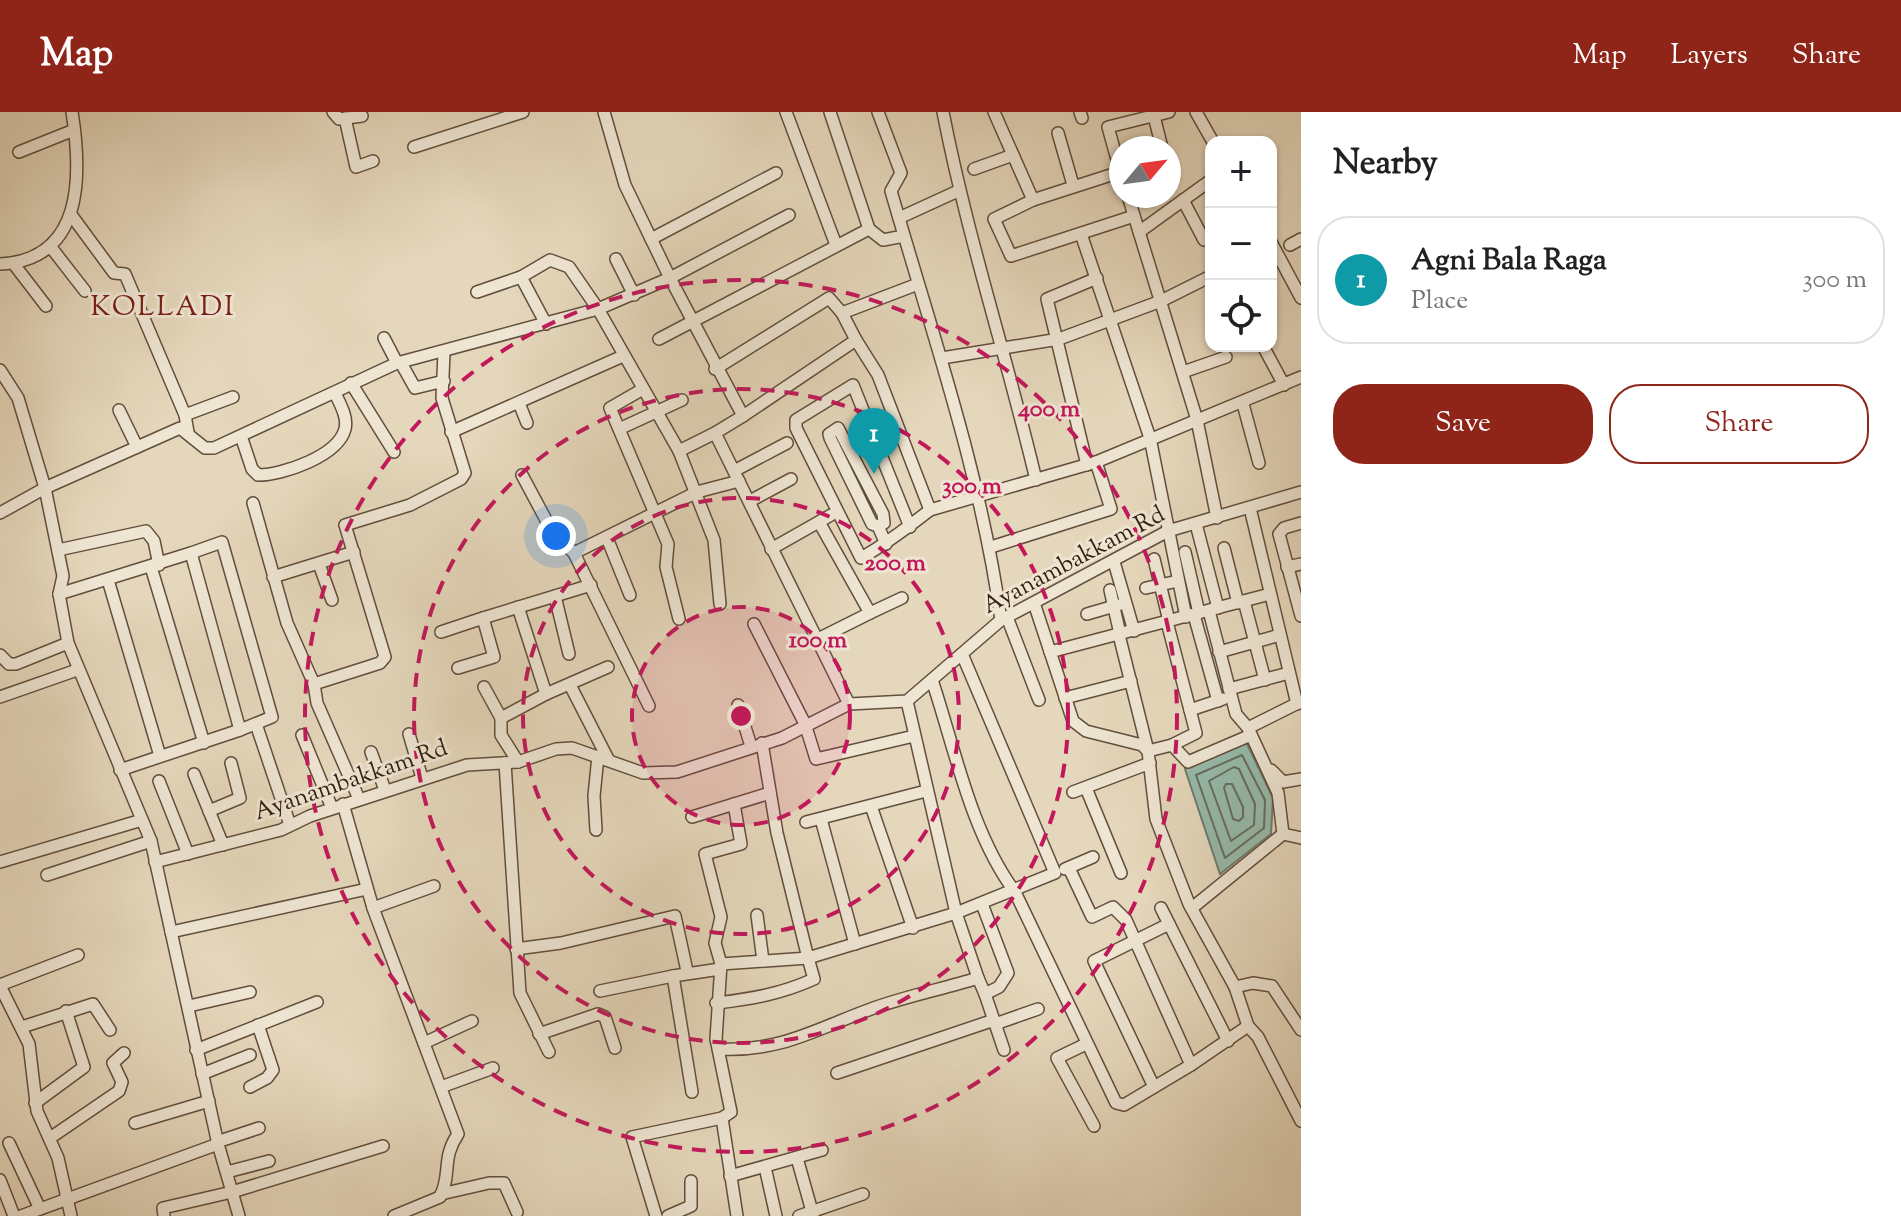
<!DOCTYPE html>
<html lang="en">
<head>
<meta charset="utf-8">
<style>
	body { margin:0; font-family:"Sorts Mill Goudy",serif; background:#f2f2f2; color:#202124 }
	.controls { position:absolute; right:24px; top:24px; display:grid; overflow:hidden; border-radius:16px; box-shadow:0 2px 6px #0004 }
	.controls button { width:72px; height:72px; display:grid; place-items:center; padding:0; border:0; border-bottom:2px solid #e0e0e0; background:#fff; color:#202124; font:40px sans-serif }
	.compass { position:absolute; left:1109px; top:24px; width:72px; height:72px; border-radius:50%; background:#fff; box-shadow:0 2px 6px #0004; rotate:61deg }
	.you { position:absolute; left:556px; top:424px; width:28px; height:28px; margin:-20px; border:6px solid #fff; border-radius:50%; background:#1a73e8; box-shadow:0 0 0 12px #1a73e833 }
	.badge { display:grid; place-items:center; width:52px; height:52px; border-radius:50%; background:#8f2418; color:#fff; font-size:26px; font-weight:700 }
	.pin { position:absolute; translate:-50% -66px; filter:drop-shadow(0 2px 4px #0008) }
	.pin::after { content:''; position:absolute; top:42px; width:28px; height:24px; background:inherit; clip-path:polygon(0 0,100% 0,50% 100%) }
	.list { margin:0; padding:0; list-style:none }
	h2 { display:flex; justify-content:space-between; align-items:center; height:104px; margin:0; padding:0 32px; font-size:34px }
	h2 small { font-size:26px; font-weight:400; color:#757577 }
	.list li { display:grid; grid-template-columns:52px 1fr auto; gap:24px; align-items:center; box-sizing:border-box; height:128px; margin:0 16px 16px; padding:0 16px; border:2px solid #e0e0e0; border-radius:32px }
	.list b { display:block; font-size:30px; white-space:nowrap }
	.list p { margin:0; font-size:26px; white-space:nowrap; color:#757577 }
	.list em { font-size:26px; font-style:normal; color:#757577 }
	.actions { display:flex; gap:16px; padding:24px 32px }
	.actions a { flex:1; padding:18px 0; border:2px solid #8f2418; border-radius:32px; text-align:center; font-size:28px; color:#8f2418 }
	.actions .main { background:#8f2418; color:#fff }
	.icon { flex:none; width:44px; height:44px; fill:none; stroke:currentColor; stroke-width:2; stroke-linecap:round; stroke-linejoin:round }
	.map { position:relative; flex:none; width:1301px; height:1104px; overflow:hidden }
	header { display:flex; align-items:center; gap:48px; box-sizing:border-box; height:112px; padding:0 40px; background:#8f2418; color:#fff }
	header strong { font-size:38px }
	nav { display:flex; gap:44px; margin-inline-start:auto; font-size:28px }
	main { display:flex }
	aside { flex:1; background:#fff }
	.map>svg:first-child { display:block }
	.water { fill:#96baab; stroke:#707c6e; stroke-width:2 }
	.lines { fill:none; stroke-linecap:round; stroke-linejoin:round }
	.shore { stroke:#666d5e; stroke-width:2 }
	.minor-casing { stroke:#624e3c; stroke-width:14 }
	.minor { stroke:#eee5d3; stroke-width:11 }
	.ring { fill:none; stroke:#c2185b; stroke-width:4; stroke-dasharray:14 10 }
	.labels { text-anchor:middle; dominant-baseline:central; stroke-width:6; stroke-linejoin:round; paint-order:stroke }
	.street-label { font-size:24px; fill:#362012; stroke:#eee5d3 }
	.quarter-label { font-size:28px; letter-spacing:2px; fill:#7a1f14; stroke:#eee5d3 }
	.centre { fill:#c2185b; stroke:#eee5d3; stroke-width:4 }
	.ring-label { font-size:24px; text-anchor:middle; font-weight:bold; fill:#c2185b; stroke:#eee5d3; stroke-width:6; stroke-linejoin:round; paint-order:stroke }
</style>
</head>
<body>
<header>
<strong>Map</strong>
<nav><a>Map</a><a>Layers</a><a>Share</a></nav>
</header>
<main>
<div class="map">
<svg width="1301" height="1104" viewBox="0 0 1301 1104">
	<rect width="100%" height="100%" fill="#e5d7bb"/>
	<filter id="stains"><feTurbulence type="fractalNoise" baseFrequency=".0025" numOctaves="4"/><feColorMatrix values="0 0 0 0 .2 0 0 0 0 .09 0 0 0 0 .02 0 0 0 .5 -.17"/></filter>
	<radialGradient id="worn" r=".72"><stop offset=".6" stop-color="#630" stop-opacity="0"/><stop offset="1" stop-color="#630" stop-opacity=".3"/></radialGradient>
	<polygon class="water" points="1246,630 1273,686 1271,722 1220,762 1185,657"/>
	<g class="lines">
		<g class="shore">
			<polygon points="1242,643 1265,688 1264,716 1225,746 1196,663"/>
			<polygon points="1234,655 1239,657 1255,692 1254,713 1231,729 1209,669"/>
			<polygon points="1226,672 1232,672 1243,695 1243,705 1239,709 1233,707 1224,676"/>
		</g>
		<g class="minor-casing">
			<g id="minor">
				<polyline points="333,0 339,7 362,4"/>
				<polyline points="604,0 625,73 670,166 789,103"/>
				<polyline points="786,0 836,133"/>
				<polyline points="830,0 869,117"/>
				<path d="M878,0L901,61L891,79C932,221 981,362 1001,508"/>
				<path d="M943,0C967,124 1007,245 1036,368"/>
				<polyline points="994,0 1033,88 1120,60"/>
				<polyline points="1080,0 1082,6"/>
				<polyline points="1196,0 1213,30"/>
				<polyline points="1154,4 1162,36"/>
				<polyline points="345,6 356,55 373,49"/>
				<polyline points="1058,21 1073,73"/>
				<polyline points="414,35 523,0"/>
				<polyline points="19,40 74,18"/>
				<polyline points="974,57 1013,43"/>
				<polyline points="1121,62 1108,15 1169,0"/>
				<polyline points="1128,84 1197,308 1217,406"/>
				<polyline points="1033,88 994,107 1011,144 1134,104"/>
				<polyline points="1183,88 1204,128"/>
				<polyline points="72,104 114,161 125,162 185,303 188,320"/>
				<polyline points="899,106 958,79"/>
				<polyline points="1139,120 1211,68"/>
				<polyline points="1081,122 1150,326 1186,505"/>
				<polyline points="651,127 776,61"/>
				<polyline points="1271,130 1301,186"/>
				<polyline points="1290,133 1301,127"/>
				<polyline points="50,134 85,179"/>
				<polyline points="616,147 634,183"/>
				<polyline points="13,151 46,194"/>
				<path d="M0,152C84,148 82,63 72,0"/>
				<polyline points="521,165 546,212"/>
				<polyline points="477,180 521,165 550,148 569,155 598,197 679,339 714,428 720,492"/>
				<polyline points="384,226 397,251"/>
				<polyline points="659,227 869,117 883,128 904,124"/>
				<polyline points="856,228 878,263 930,398"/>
				<polyline points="1263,234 1284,273"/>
				<polyline points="942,246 1059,227 1161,189 1211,164"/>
				<polyline points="401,251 415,276 444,269"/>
				<polyline points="715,257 829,186 842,201 918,172"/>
				<polyline points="0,258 18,286 45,376 63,464 59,482 68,531 151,729 218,1032 239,1104"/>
				<polyline points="1183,260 1226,245"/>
				<polyline points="351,271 394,340"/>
				<polyline points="643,277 610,296 668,432 666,455 679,507"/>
				<polyline points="519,291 527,311"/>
				<polyline points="1243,292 1259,351"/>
				<polyline points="119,298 137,335"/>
				<polyline points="185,303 233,285"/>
				<polyline points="743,304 856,228 842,201"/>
				<polyline points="619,317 682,288"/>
				<polyline points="451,320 623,244"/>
				<path d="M241,324L252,357L258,363C283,363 338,344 345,317C348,305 340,292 335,281"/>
				<polyline points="679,339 715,321"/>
				<polyline points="1087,353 1047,187 1097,166"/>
				<polyline points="734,359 787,331"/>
				<polyline points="522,363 553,421 574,441 649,594"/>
				<polyline points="750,389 791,367"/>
				<polyline points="253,391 287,511 314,572"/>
				<polyline points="1250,396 1297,592"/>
				<polyline points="0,401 45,376 180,316 205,336 214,336 397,251 598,197 670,166 743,304 715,321 849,592"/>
				<polyline points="1301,411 1284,416 1279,422 1301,504"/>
				<polyline points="1196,412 1218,496"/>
				<polyline points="878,414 872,412 830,326 829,322 838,316 883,402 884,411 878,414 886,432"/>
				<path d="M910,415L853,273L796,308V316L861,446C886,432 907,416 930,398L1096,350L1301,265"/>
				<polyline points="607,426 630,483"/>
				<polyline points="991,435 1111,397 1096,350"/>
				<polyline points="1224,436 1238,491"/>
				<polyline points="771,437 831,403"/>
				<polyline points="58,438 146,419 154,429 159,453"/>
				<polyline points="1185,440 1199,501"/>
				<polyline points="191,441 222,430 272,605 240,618"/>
				<polyline points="574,441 697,380 739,369"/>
				<polyline points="1154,447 1169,509"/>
				<polyline points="1114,450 1134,519"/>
				<polyline points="319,452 332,488"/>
				<polyline points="151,455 204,631"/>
				<polyline points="1287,455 1301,452"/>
				<polyline points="273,465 354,440"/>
				<polyline points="108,468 160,644"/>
				<polyline points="1146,476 1178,469"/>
				<polyline points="1110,478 1120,522"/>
				<polyline points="59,482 191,441 240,618 120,658"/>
				<polyline points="555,484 569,542"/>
				<polyline points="1244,489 1265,568"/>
				<polyline points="1034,491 1073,609 1086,619 1142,633 1148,639 1172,633 1188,650 1251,623"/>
				<polyline points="518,495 546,582 608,555"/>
				<polyline points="1209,499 1236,602 1248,616"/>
				<polyline points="870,501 902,486"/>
				<polyline points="1087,502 1118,493"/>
				<polyline points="1194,503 1218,589"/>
				<polyline points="1007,505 1039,588"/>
				<polyline points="1167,510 1196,621 1172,633"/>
				<polyline points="754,512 805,612 816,647 914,624"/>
				<polyline points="441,520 483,506"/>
				<polyline points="1119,523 1148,639 1156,707 1189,792 1235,875 1253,871 1272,874 1301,918"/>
				<polyline points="818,527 870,501 819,410"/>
				<polyline points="1050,540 1270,482"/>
				<polyline points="1219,540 1280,523"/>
				<polyline points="0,543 9,552 16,552 68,531"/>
				<polyline points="458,556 494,545 483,506 591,473"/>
				<path d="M932,568C955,637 971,721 1015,780L1116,991L1124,993L1191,953L1248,914L1235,875"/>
				<polyline points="570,573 608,647"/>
				<polyline points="484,575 501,606"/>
				<polyline points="1229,577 1289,561"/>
				<polyline points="0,585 77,558"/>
				<polyline points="1065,586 1131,569"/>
				<polyline points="1300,590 1248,616 1278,681 1283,722 1301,726"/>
				<polyline points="738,593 751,634"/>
				<polyline points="1190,598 1223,587"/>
				<polyline points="256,612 290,713"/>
				<polyline points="409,622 422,666"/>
				<polyline points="302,623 332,696"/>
				<polyline points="371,640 385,678"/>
				<polyline points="518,650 501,623 501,606 546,582"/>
				<polyline points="505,651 520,881 549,940"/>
				<polyline points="1271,658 1283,670 1301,667"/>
				<polyline points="194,662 223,733"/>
				<polyline points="159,669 188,742"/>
				<polyline points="1086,676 1121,761"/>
				<polyline points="1073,680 1150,651"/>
				<polyline points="359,687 317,591 314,572 380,551 385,545 345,413 410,393 461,367 465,361 442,286 444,241"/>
				<path d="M343,692L373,796L458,1022C441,1047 452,1061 440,1085L394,1104"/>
				<polyline points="871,694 913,816"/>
				<polyline points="209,699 240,686 231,651"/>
				<polyline points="692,705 770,681"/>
				<polyline points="821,707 855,832"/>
				<polyline points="806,710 926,679"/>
				<polyline points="596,718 594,684 598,644"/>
				<polyline points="0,750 142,708"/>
				<polyline points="155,750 281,718 310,704 467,653 518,650 556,637 572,636 643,661 677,660 782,626 849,592 907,589 1001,508 1168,419 1301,380"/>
				<polyline points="1069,756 1092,805 1113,795 1126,808 1191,953"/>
				<polyline points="1065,757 1093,745"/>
				<polyline points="47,763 151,729"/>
				<polyline points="373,796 434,774"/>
				<polyline points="1161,796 1228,929"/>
				<polyline points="1192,796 1283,722"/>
				<polyline points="757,803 763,849"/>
				<polyline points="171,820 367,777"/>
				<polyline points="516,837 561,831 675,804 687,859"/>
				<polyline points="721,852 715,831 721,805 705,742 741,732 734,692"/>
				<polyline points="978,866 985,882 999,875 1008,861 982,792"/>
				<polyline points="0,873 78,843"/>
				<polyline points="0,874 29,932 37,999 58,1046 71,1104"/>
				<polyline points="600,879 673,864"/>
				<polyline points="985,882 1004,938"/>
				<path d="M716,891C751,887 781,882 814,867L808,846L956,801L907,589"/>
				<polyline points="189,894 250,880"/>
				<polyline points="995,912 1038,897"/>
				<polyline points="1248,914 1258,925 1301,1009"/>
				<polyline points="22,915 93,892 110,918"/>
				<polyline points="539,922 598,902 605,905 615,936"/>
				<polyline points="424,931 472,909"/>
				<polyline points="1086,932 1057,946 1094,1014"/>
				<path d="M719,937C781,940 816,917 871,897C906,884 943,877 978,866L956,801L1055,761L962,542"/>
				<polyline points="196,938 317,890"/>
				<polyline points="837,961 994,908"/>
				<polyline points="202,962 250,943"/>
				<polyline points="250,975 267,966 273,958 258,913"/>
				<polyline points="441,975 493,956"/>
				<polyline points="1154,975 1094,849 1169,812"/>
				<polyline points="692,980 673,864 720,857"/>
				<polyline points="35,991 84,955 66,899"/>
				<polyline points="722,1006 737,1104"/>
				<polyline points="135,1011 209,989"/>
				<polyline points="50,1026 119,979 122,970 113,951 124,941"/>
				<polyline points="217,1030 259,1016"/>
				<polyline points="9,1031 40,1097"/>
				<polyline points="797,1046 813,1103"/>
				<polyline points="765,1055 776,1104"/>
				<polyline points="227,1060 269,1049"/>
				<polyline points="730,1064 822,1038"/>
				<polyline points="0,1068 14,1104"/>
				<polyline points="441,1082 489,1071 504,1071 517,1100"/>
				<polyline points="21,1104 218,1032"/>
				<polyline points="164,1104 163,1096 232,1080 383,1034"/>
				<polyline points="656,1104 632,1025 722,1006 731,1000 716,927 721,852 808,846 777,721 762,631"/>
				<polyline points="668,1104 691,1094 691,1069"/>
				<polyline points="799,1104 863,1082"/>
			</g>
		</g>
		<use href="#minor" class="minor"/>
	</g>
	<circle cx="741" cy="604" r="109" fill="#c2185b" fill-opacity=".12"/>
	<g class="ring">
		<circle cx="741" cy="604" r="109"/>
		<circle cx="741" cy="604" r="218"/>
		<circle cx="741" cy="604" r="327"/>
		<circle cx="741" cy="604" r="436"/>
	</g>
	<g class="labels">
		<g class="street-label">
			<text transform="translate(1074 449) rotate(-28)">Ayanambakkam Rd</text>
			<text transform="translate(351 669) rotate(-19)">Ayanambakkam Rd</text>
		</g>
		<g class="quarter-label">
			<text x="163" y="196">KOLLADI</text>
		</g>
	</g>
	<circle cx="741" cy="604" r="12" class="centre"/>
	<g class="ring-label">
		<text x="1049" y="304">400 m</text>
		<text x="972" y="381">300 m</text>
		<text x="895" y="458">200 m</text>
		<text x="818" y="535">100 m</text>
	</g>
	<rect width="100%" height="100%" filter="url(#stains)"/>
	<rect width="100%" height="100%" fill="url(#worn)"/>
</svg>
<div class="controls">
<button>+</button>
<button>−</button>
<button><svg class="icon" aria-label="locate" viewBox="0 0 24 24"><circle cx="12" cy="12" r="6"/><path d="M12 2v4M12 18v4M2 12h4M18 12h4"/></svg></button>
</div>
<svg class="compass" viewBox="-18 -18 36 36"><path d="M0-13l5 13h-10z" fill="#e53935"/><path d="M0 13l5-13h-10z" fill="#757577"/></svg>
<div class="you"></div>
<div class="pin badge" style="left:874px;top:362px;background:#0f9aa8">1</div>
</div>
<aside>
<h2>Nearby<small></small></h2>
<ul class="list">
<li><span class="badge" style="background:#0f9aa8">1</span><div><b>Agni Bala Raga</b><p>Place</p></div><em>300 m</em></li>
</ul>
<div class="actions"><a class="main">Save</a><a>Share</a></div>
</aside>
</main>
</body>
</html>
